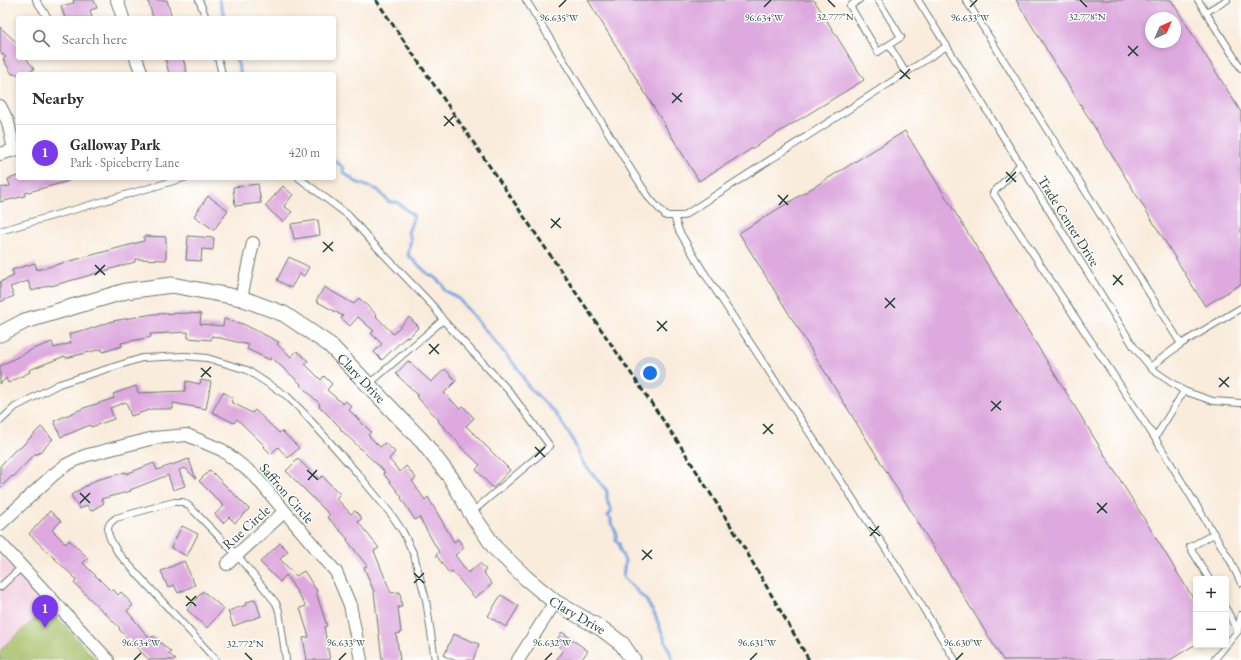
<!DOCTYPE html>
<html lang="en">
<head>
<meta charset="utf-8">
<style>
	body { margin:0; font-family:"EB Garamond",serif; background:#f2f2f3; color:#2b2b33 }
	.controls { position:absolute; right:12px; bottom:12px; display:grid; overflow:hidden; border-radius:4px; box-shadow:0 2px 6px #0003 }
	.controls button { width:36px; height:36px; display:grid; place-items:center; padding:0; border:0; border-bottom:1px solid #e1e1e2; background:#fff; color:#2b2b33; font:20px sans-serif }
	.compass { position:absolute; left:1145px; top:12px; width:36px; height:36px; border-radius:50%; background:#fff; box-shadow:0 2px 6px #0003; rotate:44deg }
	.you { position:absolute; left:650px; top:373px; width:14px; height:14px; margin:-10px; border:3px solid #fff; border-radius:50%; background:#1a73e8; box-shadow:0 0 0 6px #1a73e833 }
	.badge { display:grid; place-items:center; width:26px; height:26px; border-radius:50%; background:#7c3aed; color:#fff; font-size:13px; font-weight:700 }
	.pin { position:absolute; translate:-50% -33px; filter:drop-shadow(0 1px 2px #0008) }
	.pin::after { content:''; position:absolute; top:21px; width:14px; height:12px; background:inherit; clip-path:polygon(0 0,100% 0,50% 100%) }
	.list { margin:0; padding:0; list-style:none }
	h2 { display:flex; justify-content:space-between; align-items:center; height:52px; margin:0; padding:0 16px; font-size:17px }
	h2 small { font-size:13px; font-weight:400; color:#7c7c81 }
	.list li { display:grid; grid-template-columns:26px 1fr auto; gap:12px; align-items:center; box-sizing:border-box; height:56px; padding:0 16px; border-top:1px solid #e1e1e2 }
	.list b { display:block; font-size:15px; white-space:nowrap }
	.list p { margin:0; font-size:13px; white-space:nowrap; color:#7c7c81 }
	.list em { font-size:13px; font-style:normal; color:#7c7c81 }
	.icon { flex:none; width:22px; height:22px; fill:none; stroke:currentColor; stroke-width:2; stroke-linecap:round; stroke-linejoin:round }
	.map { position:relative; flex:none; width:1241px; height:660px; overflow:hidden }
	.search { position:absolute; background:#fff; box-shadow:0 2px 6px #0003; left:16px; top:16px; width:320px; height:44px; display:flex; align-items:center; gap:10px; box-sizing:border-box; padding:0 14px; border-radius:4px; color:#7c7c81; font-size:15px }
	.panel { position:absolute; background:#fff; box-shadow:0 2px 6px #0003; left:16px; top:72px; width:320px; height:108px; border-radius:4px }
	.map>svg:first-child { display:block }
	.built { fill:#f3cfe0 }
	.green { fill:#a3be64; stroke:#617e4c }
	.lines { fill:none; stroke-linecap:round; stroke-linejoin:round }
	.stream { stroke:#74a3dd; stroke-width:3 }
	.building { fill:#dda9de; fill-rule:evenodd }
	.service-casing { stroke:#6b7a6f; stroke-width:8 }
	.minor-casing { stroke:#6b7a6f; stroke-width:14 }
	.tertiary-casing { stroke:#6b7a6f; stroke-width:17 }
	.service { stroke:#fff; stroke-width:6 }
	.minor { stroke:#fff; stroke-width:12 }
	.tertiary { stroke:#fff; stroke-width:15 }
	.rail { stroke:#1f3d34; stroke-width:3; stroke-dasharray:6 3; stroke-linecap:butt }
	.ticks { fill:none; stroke:#1f3d34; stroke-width:1.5 }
	.labels { text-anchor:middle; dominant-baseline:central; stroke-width:3; stroke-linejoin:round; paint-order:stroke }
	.street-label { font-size:14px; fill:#1f3d34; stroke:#fff }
	.ticks-label { font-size:10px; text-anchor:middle; fill:#1f3d34; stroke:#fff; stroke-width:3; stroke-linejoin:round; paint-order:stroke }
</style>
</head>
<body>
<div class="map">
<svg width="1241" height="660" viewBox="0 0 1241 660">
	<rect width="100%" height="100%" fill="#fff"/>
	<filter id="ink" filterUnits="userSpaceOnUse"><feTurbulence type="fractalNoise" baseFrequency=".025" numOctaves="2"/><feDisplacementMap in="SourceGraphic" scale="8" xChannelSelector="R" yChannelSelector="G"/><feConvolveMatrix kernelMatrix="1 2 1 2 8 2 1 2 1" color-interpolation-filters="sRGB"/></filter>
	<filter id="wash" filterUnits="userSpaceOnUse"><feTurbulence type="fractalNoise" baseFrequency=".012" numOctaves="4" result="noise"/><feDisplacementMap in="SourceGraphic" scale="16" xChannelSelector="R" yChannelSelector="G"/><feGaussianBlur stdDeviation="0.9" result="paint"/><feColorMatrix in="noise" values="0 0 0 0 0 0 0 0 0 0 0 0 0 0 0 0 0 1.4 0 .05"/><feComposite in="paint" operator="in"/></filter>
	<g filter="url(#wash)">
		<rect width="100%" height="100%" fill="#f9ecdc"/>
		<polygon class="built" points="0,555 48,607 0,650"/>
		<polygon class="green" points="48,607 96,660 0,660 0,650"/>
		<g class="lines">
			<g class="stream">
				<polyline points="219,0 225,18"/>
				<polyline points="236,58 241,74"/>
				<polyline points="334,160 344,168 343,172 356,182 378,190 389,202 397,202 414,216 408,233 411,238 408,255 428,274 434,277 443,285 444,290 458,298 519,370 527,385 555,413 572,438 583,463 607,491 607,499 611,512 608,516 611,519 611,523 616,532 616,541 619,543 620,550 625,561 623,577 646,600 655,615 673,660"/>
			</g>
		</g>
		<g id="blocks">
			<g class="building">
				<polygon points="73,0 94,0 97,8 90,10 92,18 65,18 61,6 74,3"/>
				<polygon points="148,0 167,0 172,18 153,18"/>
				<polygon points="588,0 814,0 864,80 699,181"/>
				<path d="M1016,0H1171L1241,112V284L1205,306ZM1151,18H1175V42H1151Z"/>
				<polygon points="0,27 18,44 18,58 26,58 34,69 27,74 12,74 3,59 6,57 0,52"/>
				<polygon points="165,58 183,58 187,74 169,74"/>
				<polygon points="905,131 1196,603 1196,644 1170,660 1003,660 739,233"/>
				<polygon points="18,176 18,178 69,178 69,181 25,193 25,196 0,202 0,188 10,186 8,179"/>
				<polygon points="258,184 261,203 235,206 233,187"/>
				<polygon points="283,186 293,195 284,206 292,212 283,222 265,206"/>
				<polygon points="208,196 228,210 214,230 194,216"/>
				<polygon points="318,220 320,235 294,239 291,224"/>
				<polygon points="144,236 166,237 166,260 135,259 135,262 73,280 51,286 50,285 32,291 28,281 10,287 14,296 0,302 0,282 14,276 12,270 35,263 37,270 144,241"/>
				<polygon points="188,236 214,238 213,250 202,249 201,261 186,260"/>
				<polygon points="289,257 309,267 304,276 299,274 291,288 277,280"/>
				<polygon points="324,287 354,304 359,298 377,315 376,316 393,334 409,317 419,327 408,338 407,336 382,360 374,352 382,344 371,333 374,331 358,317 350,326 341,318 343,316 316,301"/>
				<polygon points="189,313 201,314 200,324 223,326 224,319 243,324 279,342 277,344 291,357 297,351 308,361 305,364 321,380 324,376 332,384 327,390 343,404 346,401 352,407 349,410 371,432 368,435 380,447 385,443 395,452 389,459 400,472 406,466 416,478 412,481 425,500 428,497 454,542 458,539 464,548 455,555 468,573 480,563 486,570 483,572 492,584 475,598 452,571 449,573 436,555 439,552 419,517 415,520 401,498 402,497 383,473 385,472 340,429 341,428 319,406 320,404 300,385 301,384 271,357 270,360 247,349 249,345 212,336 211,340 188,338 188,332 150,334 151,337 121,343 122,346 103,352 102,349 66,358 65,356 29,370 30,372 8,383 6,378 0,384 0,366 33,349 52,342 54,348 71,343 69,334 83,330 84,331 113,321 153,314"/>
				<polygon points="408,361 431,382 445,369 456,381 444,393 460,409 463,406 474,418 466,426 510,470 493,488 476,470 480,465 458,444 459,443 438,421 439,420 416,396 418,395 396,374"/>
				<polygon points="201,380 211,382 206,409 173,403 173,409 152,409 131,416 126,402 110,408 114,419 91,427 90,425 61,437 54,421 84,408 114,398 113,394 136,386 138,393 185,391 186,381 200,384"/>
				<polygon points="223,392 233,398 231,402 252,413 255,410 279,433 282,431 299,448 288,458 278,447 271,454 264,447 265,446 237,419 234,423 212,412"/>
				<polygon points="41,427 53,439 37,455 36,453 13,477 12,476 0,488 0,466 18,447 19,449"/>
				<polygon points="189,459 196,479 185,468 179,470 185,486 173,490 168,475 130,490 131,491 101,499 104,503 91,511 87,505 80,509 71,495 96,480 126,472 126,474 154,463 157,470"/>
				<polygon points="298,459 319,479 322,476 340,494 336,498 351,514 355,511 362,518 358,522 379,548 374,551 391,593 400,592 402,607 398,607 401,633 396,634 400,660 382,660 374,592 364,567 367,566 347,540 348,539 327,517 330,515 286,471"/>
				<polygon points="210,470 249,509 235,523 229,517 223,523 215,514 224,506 199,481"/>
				<polygon points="50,511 61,521 52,530 66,544 69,540 88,558 83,563 111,591 113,589 118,595 121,592 133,605 127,611 150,639 153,636 171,652 169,654 176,660 149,660 134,645 133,646 119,629 120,628 74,583 77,580 29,534"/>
				<polygon points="182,526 198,534 187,556 171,548"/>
				<polygon points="280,543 288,551 280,559 296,576 304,571 317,591 316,592 327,626 324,627 330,660 307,660 303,638 309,637 300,608 306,606 286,575 280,582 260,562"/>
				<polygon points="184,561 195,585 178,593 174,585 168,588 161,571"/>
				<polygon points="203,591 224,609 207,628 187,610"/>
				<polygon points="501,595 519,606 506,627 488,616"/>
				<polygon points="255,599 261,616 233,626 228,611 246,605 245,603"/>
				<polygon points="562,632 588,651 581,660 556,660 563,650 555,643"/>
				<polygon points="453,634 479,644 473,660 454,660 444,656"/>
			</g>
		</g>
	</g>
	<g filter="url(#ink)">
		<use href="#blocks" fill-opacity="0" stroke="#6b7a6f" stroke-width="1"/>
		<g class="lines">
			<g class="service-casing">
				<g id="service">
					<polyline points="36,0 48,18"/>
					<polyline points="199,0 206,18"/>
					<polyline points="526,0 632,171 650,199 666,216 683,216 947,46"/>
					<polyline points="859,0 850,6 878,52 901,37 878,0"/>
					<polyline points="918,0 1134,347 1153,370 1184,391 1213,401 1241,403"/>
					<polyline points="966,0 1181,344 1241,308"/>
					<polyline points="1198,0 1241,68"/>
					<polyline points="1206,12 1227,0"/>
					<polyline points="889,45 905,72"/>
					<polyline points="218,58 222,74"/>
					<polyline points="1020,165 993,193 1155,438 1184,391"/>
					<polyline points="299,178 348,215 372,242 434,307 443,320 509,391 550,446 472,512"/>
					<polyline points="674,216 679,231 703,271 901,572 955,660"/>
					<polyline points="0,231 184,178"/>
					<polyline points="1150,367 1181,344"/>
					<polyline points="369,384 443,320"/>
					<polyline points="0,421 15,407 59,384 142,358 185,356 207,358 247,370 287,396 303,412 358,474 391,514 403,532 414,555 426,600 435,660"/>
					<polyline points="1155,438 1230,560 1241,583"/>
					<polyline points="1209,579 1190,547 1214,534"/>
					<polyline points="0,587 22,567"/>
					<polyline points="1226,609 1238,631"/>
					<path d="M216,660L118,553C114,545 105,534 109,525C110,522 114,520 116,518L174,502H183L189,506L237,555L276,603L279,611L286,660"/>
					<polyline points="1214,660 1238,631 1241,615"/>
				</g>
			</g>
			<g class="minor-casing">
				<g id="minor">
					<polyline points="117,0 123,18"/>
					<polyline points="136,58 142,74"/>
					<polyline points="0,106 8,122 14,150"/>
					<polyline points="0,154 18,149"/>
					<polyline points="241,298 253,243"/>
					<polyline points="0,524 53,475 66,465 84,456 154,438 187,435 222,450 254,475 336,572 350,605 361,660"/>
					<polyline points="0,543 108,660"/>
					<polyline points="227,564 284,512"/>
					<polyline points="518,660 555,602"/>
				</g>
			</g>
			<g class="tertiary-casing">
				<g id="tertiary">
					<path id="s1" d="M0,334L25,321L126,291L172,285L241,298L284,314L330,345L423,442L451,478L471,513L495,548L526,578L555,602L602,629L622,644L633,660"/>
				</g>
			</g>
			<use href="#service" class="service"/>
			<use href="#minor" class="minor"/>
			<use href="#tertiary" class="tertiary"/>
			<polyline class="rail" points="376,0 680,445 739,539 809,660"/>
		</g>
	</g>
	<path class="ticks" d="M828,0L835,7M1080,0L1087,7M559,7L566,0M764,7L771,0M970,7L977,0M1128,46L1138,56M1128,56L1138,46M900,70L910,79M900,79L910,69M672,93L682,102M672,103L682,93M444,116L454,126M444,126L454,116M1006,172L1016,182M1006,182L1016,172M778,195L788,205M779,205L788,195M551,219L561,228M551,228L560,218M323,242L333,251M323,252L333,242M95,265L105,275M95,275L105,265M1113,275L1123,285M1113,285L1122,275M885,298L895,308M885,308L895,298M657,321L667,331M657,331L667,321M429,344L439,354M429,354L439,344M201,368L211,377M201,377L211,367M1219,378L1229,387M1219,387L1229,377M991,401L1001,410M991,411L1001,401M763,424L773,434M763,434L773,424M535,447L545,457M535,457L545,447M307,470L318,480M308,480L317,470M80,493L90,503M80,503L90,493M1097,503L1107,513M1097,513L1107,503M869,527L880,536M870,536L879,526M642,550L652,559M642,560L652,550M414,573L424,583M414,583L424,573M186,596L196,606M186,606L196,596M245,653L252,660M134,660L141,653M339,660L346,653M545,660L552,653M750,660L757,653M956,660L963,653"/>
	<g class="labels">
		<g class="street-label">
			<text transform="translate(1069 221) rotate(58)">Trade Center Drive</text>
			<text stroke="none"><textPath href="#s1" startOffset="397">Clary Drive</textPath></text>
			<text transform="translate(287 493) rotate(49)">Saffron Circle</text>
			<text transform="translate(246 527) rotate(-42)">Rue Circle</text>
			<text stroke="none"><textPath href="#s1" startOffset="721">Clary Drive</textPath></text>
		</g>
	</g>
	<g class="ticks-label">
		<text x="835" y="20">32.777°N</text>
		<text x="1087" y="20">32.778°N</text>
		<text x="559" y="21">96.635°W</text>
		<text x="764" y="21">96.634°W</text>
		<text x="970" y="21">96.633°W</text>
		<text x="141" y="646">96.634°W</text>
		<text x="346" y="646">96.633°W</text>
		<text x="552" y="646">96.632°W</text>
		<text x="757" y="646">96.631°W</text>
		<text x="963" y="646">96.630°W</text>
		<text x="245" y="647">32.772°N</text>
	</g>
</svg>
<div class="controls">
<button>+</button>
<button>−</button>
</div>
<svg class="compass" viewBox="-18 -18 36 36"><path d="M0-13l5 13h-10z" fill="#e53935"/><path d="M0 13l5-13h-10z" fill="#7c7c81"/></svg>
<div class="you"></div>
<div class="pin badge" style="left:45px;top:628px">1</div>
<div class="search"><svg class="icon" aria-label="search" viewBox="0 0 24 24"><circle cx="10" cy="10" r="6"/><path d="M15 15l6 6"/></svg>Search here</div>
<section class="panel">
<h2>Nearby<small></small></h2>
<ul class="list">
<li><span class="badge">1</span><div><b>Galloway Park</b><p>Park · Spiceberry Lane</p></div><em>420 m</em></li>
</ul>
</section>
</div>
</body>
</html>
